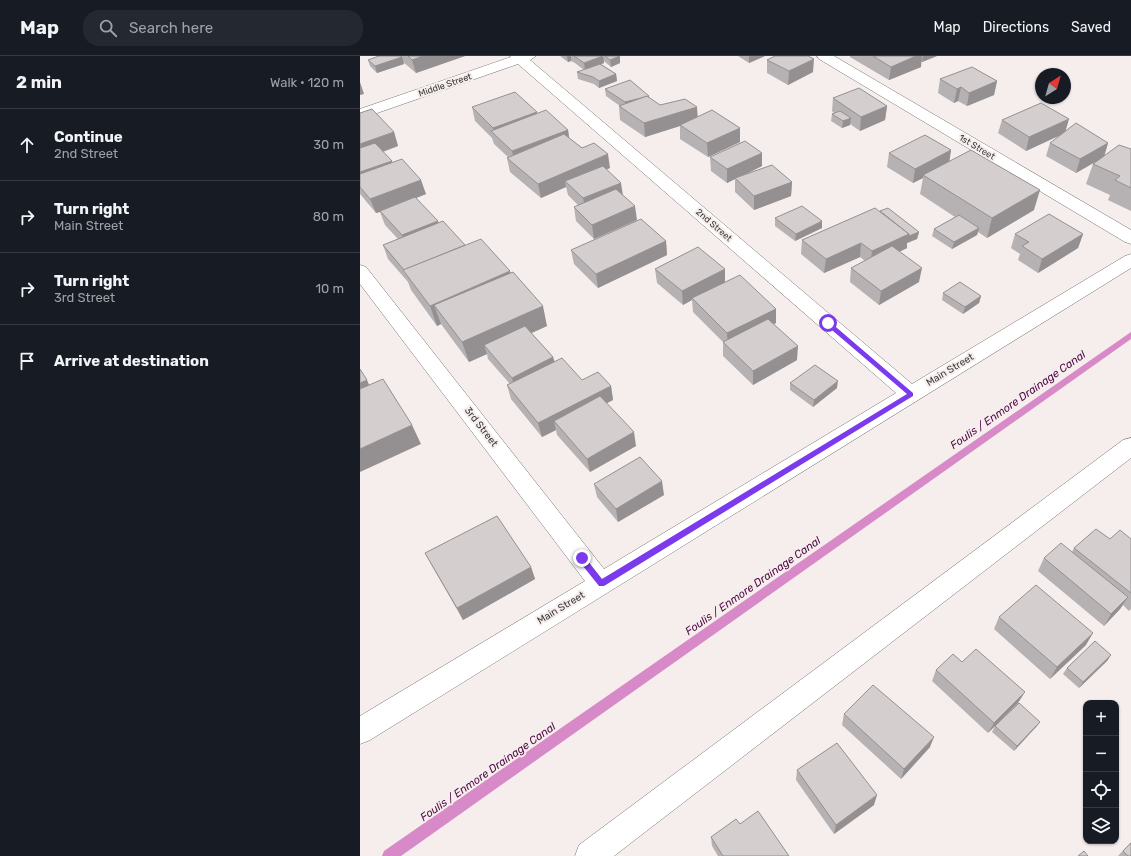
<!DOCTYPE html>
<html lang="en">
<head>
<meta charset="utf-8">
<style>
	body { margin:0; font-family:Rubik,sans-serif; background:#242831; color:#f1f3f6 }
	.controls { position:absolute; right:12px; bottom:12px; display:grid; overflow:hidden; border-radius:8px; box-shadow:0 1px 3px #0004 }
	.controls button { width:36px; height:36px; display:grid; place-items:center; padding:0; border:0; border-bottom:1px solid #363941; background:#171b24; color:#f1f3f6; font:20px sans-serif }
	.compass { position:absolute; left:675px; top:12px; width:36px; height:36px; border-radius:50%; background:#171b24; box-shadow:0 1px 3px #0004; rotate:37deg }
	.stop { position:absolute; width:12px; height:12px; margin:-9px; border:3px solid #7c3aed; border-radius:50%; background:#fff }
	.stop.end { background:#7c3aed; border-color:#fff; box-shadow:0 1px 4px #0008 }
	.list { margin:0; padding:0; list-style:none }
	h2 { display:flex; justify-content:space-between; align-items:center; height:52px; margin:0; padding:0 16px; font-size:17px }
	h2 small { font-size:13px; font-weight:400; color:#9ea1a6 }
	.list li { display:grid; grid-template-columns:26px 1fr auto; gap:12px; align-items:center; box-sizing:border-box; height:72px; padding:0 16px; border-top:1px solid #363941 }
	.list b { display:block; font-size:15px; white-space:nowrap }
	.list p { margin:0; font-size:13px; white-space:nowrap; color:#9ea1a6 }
	.list em { font-size:13px; font-style:normal; color:#9ea1a6 }
	.icon { flex:none; width:22px; height:22px; fill:none; stroke:currentColor; stroke-width:2; stroke-linecap:round; stroke-linejoin:round }
	.map { position:relative; flex:none; width:771px; height:800px; overflow:hidden }
	header { display:flex; align-items:center; gap:24px; box-sizing:border-box; height:56px; padding:0 20px; background:#171b24; border-bottom:1px solid #363941 }
	header strong { font-size:19px }
	nav { display:flex; gap:22px; margin-inline-start:auto; font-size:14px }
	.search { width:280px; height:36px; background:#242831; display:flex; align-items:center; gap:10px; box-sizing:border-box; padding:0 14px; border-radius:16px; color:#9ea1a6; font-size:15px }
	main { display:flex }
	aside { flex:1; background:#171b24 }
	.map>svg:first-child { display:block }
	.lines { fill:none; stroke-linecap:round; stroke-linejoin:round }
	.stream { fill:#d889c8; fill-rule:evenodd }
	.street-casing { stroke:#797472; stroke-width:1 }
	.street { fill:#fff; fill-rule:evenodd }
	.wall { fill:#b6b1b2 }
	.shaded-wall { fill:#949091 }
	.building { fill:#d4cecf; stroke:#949091 }
	.route { fill:#7c3aed }
	.labels { text-anchor:middle; dominant-baseline:central; stroke-width:4; stroke-linejoin:round; paint-order:stroke }
	.far-street-label { font-size:9px; fill:#3b3938; stroke:#f5eeec }
	.street-label { font-size:10px; fill:#3b3938; stroke:#f5eeec }
	.water-label { font-size:11px; font-style:italic; fill:#4f0746; stroke:#f5eeec }
</style>
</head>
<body>
<header>
<strong>Map</strong>
<div class="search"><svg class="icon" aria-label="search" viewBox="0 0 24 24"><circle cx="10" cy="10" r="6"/><path d="M15 15l6 6"/></svg>Search here</div>
<nav><a>Map</a><a>Directions</a><a>Saved</a></nav>
</header>
<main>
<aside>
<h2>2 min<small>Walk · 120 m</small></h2>
<ul class="list">
<li><svg class="icon" aria-label="ahead" viewBox="0 0 24 24"><path d="M12 20V5M6 11l6-6 6 6"/></svg><div><b>Continue</b><p>2nd Street</p></div><em>30 m</em></li>
<li><svg class="icon" aria-label="right" viewBox="0 0 24 24"><path d="M7 20v-9h11M14 6l5 5-5 5"/></svg><div><b>Turn right</b><p>Main Street</p></div><em>80 m</em></li>
<li><svg class="icon" aria-label="right" viewBox="0 0 24 24"><path d="M7 20v-9h11M14 6l5 5-5 5"/></svg><div><b>Turn right</b><p>3rd Street</p></div><em>10 m</em></li>
<li><svg class="icon" aria-label="arrive" viewBox="0 0 24 24"><path d="M6 21V4h12l-3 4 3 4H6"/></svg><div><b>Arrive at destination</b></div></li>
</ul>
</aside>
<div class="map">
<svg width="771" height="800" viewBox="0 0 771 800">
	<rect width="100%" height="100%" fill="#f5eeec"/>
	<g class="lines">
		<polygon class="stream" points="771,276 771,283 41,800 22,800 24,795"/>
		<g class="street-casing">
			<g id="street">
				<polygon points="150,0 176,0 170,4 552,328 765,200 771,198 771,212 10,684 0,688 0,660 225,525 0,228 0,209 6,211 244,513 536,337 158,8 0,63 0,53 151,1"/>
				<polygon points="457,0 474,0 771,174 771,188 765,186 459,3"/>
				<polygon points="771,382 771,402 254,800 215,800 219,789 763,384"/>
			</g>
		</g>
		<use href="#street" class="street"/>
	</g>
	<g class="wall">
		<polygon points="19,0 105,0 56,17 43,6 44,8 17,17 10,10 8,4"/>
		<polygon points="200,0 259,0 260,7 251,11 244,5 244,7 241,8 256,18 257,25 239,32 234,28 218,23 217,16 224,14 215,7 211,5 208,6"/>
		<polygon points="378,0 405,0 389,7"/>
		<polygon points="490,0 577,0 562,6 561,6 561,11 529,24 490,1"/>
		<polygon points="407,4 453,16 428,29 407,17"/>
		<polygon points="580,23 637,25 634,39 607,50 598,45 594,47 578,37"/>
		<polygon points="245,33 289,40 289,42 300,49 338,61 380,86 348,101 320,83 320,70 285,81 260,64 259,50 260,50 246,40"/>
		<polygon points="473,42 527,50 525,64 500,75 490,68 490,69 482,72 471,65 472,58 474,57 472,55"/>
		<polygon points="112,51 177,56 177,58 208,74 209,82 250,112 246,113 263,139 277,164 234,183 216,165 214,151 218,149 208,139 206,131 181,142 150,116 147,102 148,101 134,88 132,82 115,65"/>
		<polygon points="0,57 34,76 38,90 23,96 32,105 32,107 66,138 56,142 78,167 105,189 150,215 150,217 187,270 171,277 193,301 195,306 222,324 251,330 253,344 246,347 276,390 230,416 197,379 196,374 182,381 151,343 147,329 150,328 128,303 127,298 109,306 81,268 77,270 51,234 48,226 28,203 23,189 38,183 25,169 20,156 16,157 0,138"/>
		<polygon points="642,64 705,75 748,87 744,100 771,93 771,155 748,144 750,139 726,128 733,108 738,104 716,117 686,100 690,87 700,79 666,95 638,77"/>
		<polygon points="591,94 589,105 674,154 627,182 618,176 617,179 592,193 572,180 574,173 595,161 560,138 563,122 553,127 527,111 529,97"/>
		<polygon points="350,101 402,110 386,118 432,126 431,140 394,154 375,136 375,123 367,127 351,115"/>
		<polygon points="520,156 559,176 557,183 547,187 547,192 539,196 559,226 519,249 490,226 491,212 505,205 500,201 464,217 441,198 442,184"/>
		<polygon points="415,162 462,172 435,185 415,170"/>
		<polygon points="655,178 723,178 718,192 678,217 658,204 660,198 651,192"/>
		<polygon points="306,185 307,199 238,232 214,208 211,194"/>
		<polygon points="295,213 365,226 416,253 416,267 413,268 437,304 393,329 363,300 363,286 333,256 332,244 323,249 297,227"/>
		<polygon points="583,237 621,240 619,247 603,258 582,244"/>
		<polygon points="430,327 477,332 453,351 430,334"/>
		<polygon points="234,428 304,439 258,466 237,441"/>
		<polygon points="750,483 771,483 771,553 769,555 763,549 760,553 744,570 678,515 684,502 712,496 714,492"/>
		<polygon points="65,497 171,511 175,523 103,564 72,510"/>
		<polygon points="639,561 726,589 690,623 634,573"/>
		<polygon points="751,599 747,605 719,632 703,618 707,612"/>
		<polygon points="602,606 658,647 628,677 572,625 576,614"/>
		<polygon points="484,658 570,691 541,723 482,669"/>
		<polygon points="680,666 676,671 654,695 632,676 635,670"/>
		<polygon points="437,714 514,749 474,778 436,724"/>
		<polygon points="380,768 429,800 358,800 352,790 351,781"/>
		<polygon points="771,786 771,800 758,800"/>
	</g>
	<g class="shaded-wall">
		<polygon points="63,0 105,0 56,17 52,4"/>
		<polygon points="207,0 211,0 211,5 208,6"/>
		<polygon points="243,0 244,7 225,14 224,7"/>
		<polygon points="260,0 260,7 251,11 250,4"/>
		<polygon points="389,0 405,0 389,7"/>
		<polygon points="556,0 562,0 561,11 529,24 531,11"/>
		<polygon points="563,0 577,0 562,6"/>
		<polygon points="42,1 44,8 17,17 15,10"/>
		<polygon points="454,3 453,16 428,29 429,15"/>
		<polygon points="256,18 257,25 239,32 239,25"/>
		<polygon points="637,25 634,39 607,50 609,37"/>
		<polygon points="0,26 4,38 0,39"/>
		<polygon points="601,31 598,45 594,47 597,33"/>
		<polygon points="289,40 290,47 266,53 265,46"/>
		<polygon points="527,50 525,64 500,75 501,61"/>
		<polygon points="337,51 338,65 320,69 320,70 285,81 284,67"/>
		<polygon points="177,56 180,70 135,79 133,72"/>
		<polygon points="491,62 490,69 482,72 483,65"/>
		<polygon points="709,63 705,77 666,95 669,81"/>
		<polygon points="380,72 380,86 348,101 347,87"/>
		<polygon points="208,74 210,87 155,109 152,95"/>
		<polygon points="34,76 38,90 0,104 0,88"/>
		<polygon points="748,87 744,101 716,117 720,103"/>
		<polygon points="591,94 589,108 563,119 563,122 553,127 555,113"/>
		<polygon points="402,97 402,110 376,123 375,122 375,123 367,127 367,113"/>
		<polygon points="248,98 250,112 210,130 205,125 206,131 181,142 178,128"/>
		<polygon points="32,105 36,119 0,131 0,116"/>
		<polygon points="61,124 66,138 21,156 20,155 20,156 16,157 10,143"/>
		<polygon points="432,126 431,140 394,154 394,140"/>
		<polygon points="261,127 263,140 226,156 223,142"/>
		<polygon points="680,134 674,154 627,182 632,162"/>
		<polygon points="275,150 277,164 234,183 232,169"/>
		<polygon points="78,165 82,179 47,193 42,179"/>
		<polygon points="462,165 462,172 435,185 436,178"/>
		<polygon points="619,172 617,179 592,193 594,186"/>
		<polygon points="559,176 557,183 547,187 547,192 510,210 512,195 549,178"/>
		<polygon points="723,178 718,192 678,217 682,203"/>
		<polygon points="306,185 307,199 238,232 236,218"/>
		<polygon points="501,187 500,201 464,217 466,203"/>
		<polygon points="562,212 559,226 519,249 521,235"/>
		<polygon points="365,213 365,227 332,242 332,244 323,249 322,235"/>
		<polygon points="150,215 155,235 74,249 81,268 77,270 70,250"/>
		<polygon points="621,240 619,247 603,258 605,251"/>
		<polygon points="183,250 187,270 130,296 124,289 127,298 109,306 102,286"/>
		<polygon points="416,253 416,267 368,291 367,277"/>
		<polygon points="438,290 437,304 393,329 393,315"/>
		<polygon points="193,301 197,315 156,336 152,322"/>
		<polygon points="7,324 13,338 0,343 0,327"/>
		<polygon points="478,325 477,332 453,351 454,344"/>
		<polygon points="251,330 253,344 200,372 194,365 196,374 182,381 178,367"/>
		<polygon points="52,369 61,388 0,416 0,393"/>
		<polygon points="274,376 276,390 230,416 227,403"/>
		<polygon points="302,425 304,439 258,466 256,453"/>
		<polygon points="171,511 175,523 103,564 97,552"/>
		<polygon points="768,541 760,553 744,570 751,558"/>
		<polygon points="733,577 726,589 690,623 697,611"/>
		<polygon points="751,599 747,605 719,632 723,626"/>
		<polygon points="665,636 658,647 628,677 634,667"/>
		<polygon points="680,666 676,671 654,695 657,690"/>
		<polygon points="574,681 570,691 541,723 544,713"/>
		<polygon points="517,739 514,749 474,778 476,769"/>
	</g>
	<g class="building">
		<polygon points="19,0 40,0 42,1 15,10 8,4"/>
		<polygon points="48,0 63,0 52,4"/>
		<polygon points="214,0 243,0 224,7"/>
		<polygon points="245,0 260,0 250,4"/>
		<polygon points="415,0 448,0 454,3 429,15 407,4"/>
		<polygon points="513,0 556,0 531,11"/>
		<polygon points="240,8 256,18 239,25 233,21 217,16"/>
		<polygon points="612,11 637,25 609,37 601,31 597,33 580,23"/>
		<polygon points="270,24 289,40 265,46 245,33"/>
		<polygon points="499,32 527,50 501,61 473,42"/>
		<polygon points="155,36 177,56 133,72 112,51"/>
		<polygon points="287,40 300,49 325,43 337,51 284,67 259,50"/>
		<polygon points="681,47 709,63 669,81 642,64"/>
		<polygon points="12,53 34,76 0,88 0,57"/>
		<polygon points="186,54 208,74 152,95 131,75"/>
		<polygon points="352,54 380,72 347,87 320,69"/>
		<polygon points="480,55 491,62 483,65 472,58"/>
		<polygon points="716,67 748,87 720,103 690,87"/>
		<polygon points="204,78 222,92 234,87 248,98 178,128 147,102"/>
		<polygon points="565,79 591,94 555,113 529,97"/>
		<polygon points="385,85 402,97 367,113 350,101"/>
		<polygon points="15,87 32,105 0,116 0,92"/>
		<polygon points="759,89 771,93 771,132 755,124 760,120 733,108"/>
		<polygon points="611,94 680,134 632,162 563,119"/>
		<polygon points="42,103 61,124 10,143 0,131 0,118"/>
		<polygon points="412,109 432,126 394,140 375,122"/>
		<polygon points="243,110 261,127 223,142 205,125"/>
		<polygon points="256,133 275,150 232,169 214,151"/>
		<polygon points="55,141 78,165 42,179 20,155"/>
		<polygon points="442,150 462,165 436,178 415,162"/>
		<polygon points="515,152 549,178 512,195 501,187 466,203 442,184"/>
		<polygon points="528,152 559,176 549,180 549,178 520,155"/>
		<polygon points="689,158 723,178 682,203 662,190 669,186 655,178"/>
		<polygon points="599,159 619,172 594,186 574,173"/>
		<polygon points="281,163 306,185 236,218 211,194"/>
		<polygon points="83,165 105,189 44,214 23,189"/>
		<polygon points="121,183 150,215 70,250 43,214"/>
		<polygon points="532,190 562,212 521,235 491,212"/>
		<polygon points="338,191 365,213 322,235 295,213"/>
		<polygon points="153,216 183,250 102,286 74,249"/>
		<polygon points="380,219 416,253 367,277 332,242"/>
		<polygon points="600,226 621,240 605,251 583,237"/>
		<polygon points="408,263 438,290 393,315 363,286"/>
		<polygon points="165,270 193,301 152,322 124,289"/>
		<polygon points="202,302 222,324 238,316 251,330 178,367 147,329"/>
		<polygon points="455,309 478,325 454,344 430,327"/>
		<polygon points="0,313 7,324 0,327"/>
		<polygon points="23,323 52,369 0,393 0,333"/>
		<polygon points="240,340 274,376 227,403 194,365"/>
		<polygon points="280,401 302,425 256,453 234,428"/>
		<polygon points="137,460 171,511 97,552 65,497"/>
		<polygon points="736,473 750,483 760,474 771,483 771,537 714,492"/>
		<polygon points="701,487 768,541 751,558 684,502"/>
		<polygon points="676,529 733,577 697,611 639,561"/>
		<polygon points="735,585 751,599 723,626 707,612"/>
		<polygon points="616,593 665,636 634,667 576,614 593,598 602,606"/>
		<polygon points="513,629 574,681 544,713 484,658"/>
		<polygon points="659,647 680,666 657,690 635,670"/>
		<polygon points="477,687 517,739 476,769 437,714"/>
		<polygon points="398,755 429,800 363,800 351,781 376,763 380,768"/>
		<polygon points="771,787 771,800 768,800 763,795"/>
		<polygon points="724,795 728,800 718,800"/>
	</g>
	<polygon class="route" points="466,266 470,266 553,337 553,340 244,530 239,530 219,505 219,500 224,500 242,523 547,338 466,269"/>
	<g class="labels">
		<g class="far-street-label">
			<text transform="translate(85 29) rotate(-19)">Middle Street</text>
			<text transform="translate(617 91) rotate(31)">1st Street</text>
			<text transform="translate(354 169) rotate(41)">2nd Street</text>
		</g>
		<g class="street-label">
			<text transform="translate(590 314) rotate(-31)">Main Street</text>
			<text transform="translate(121 371) rotate(52)">3rd Street</text>
			<text transform="translate(201 552) rotate(-31)">Main Street</text>
		</g>
		<g class="water-label">
			<text transform="translate(658 344) rotate(-35)">Foulis / Enmore Drainage Canal</text>
			<text transform="translate(393 530) rotate(-35)">Foulis / Enmore Drainage Canal</text>
			<text transform="translate(128 716) rotate(-35)">Foulis / Enmore Drainage Canal</text>
		</g>
	</g>
</svg>
<div class="controls">
<button>+</button>
<button>−</button>
<button><svg class="icon" aria-label="locate" viewBox="0 0 24 24"><circle cx="12" cy="12" r="6"/><path d="M12 2v4M12 18v4M2 12h4M18 12h4"/></svg></button>
<button><svg class="icon" aria-label="layers" viewBox="0 0 24 24"><path d="M12 4l9 5-9 5-9-5zM3 14l9 5 9-5"/></svg></button>
</div>
<svg class="compass" viewBox="-18 -18 36 36"><path d="M0-13l5 13h-10z" fill="#e53935"/><path d="M0 13l5-13h-10z" fill="#9ea1a6"/></svg>
<div class="stop" style="left:468px;top:267px"></div>
<div class="stop end" style="left:222px;top:502px"></div>
</div>
</main>
</body>
</html>
